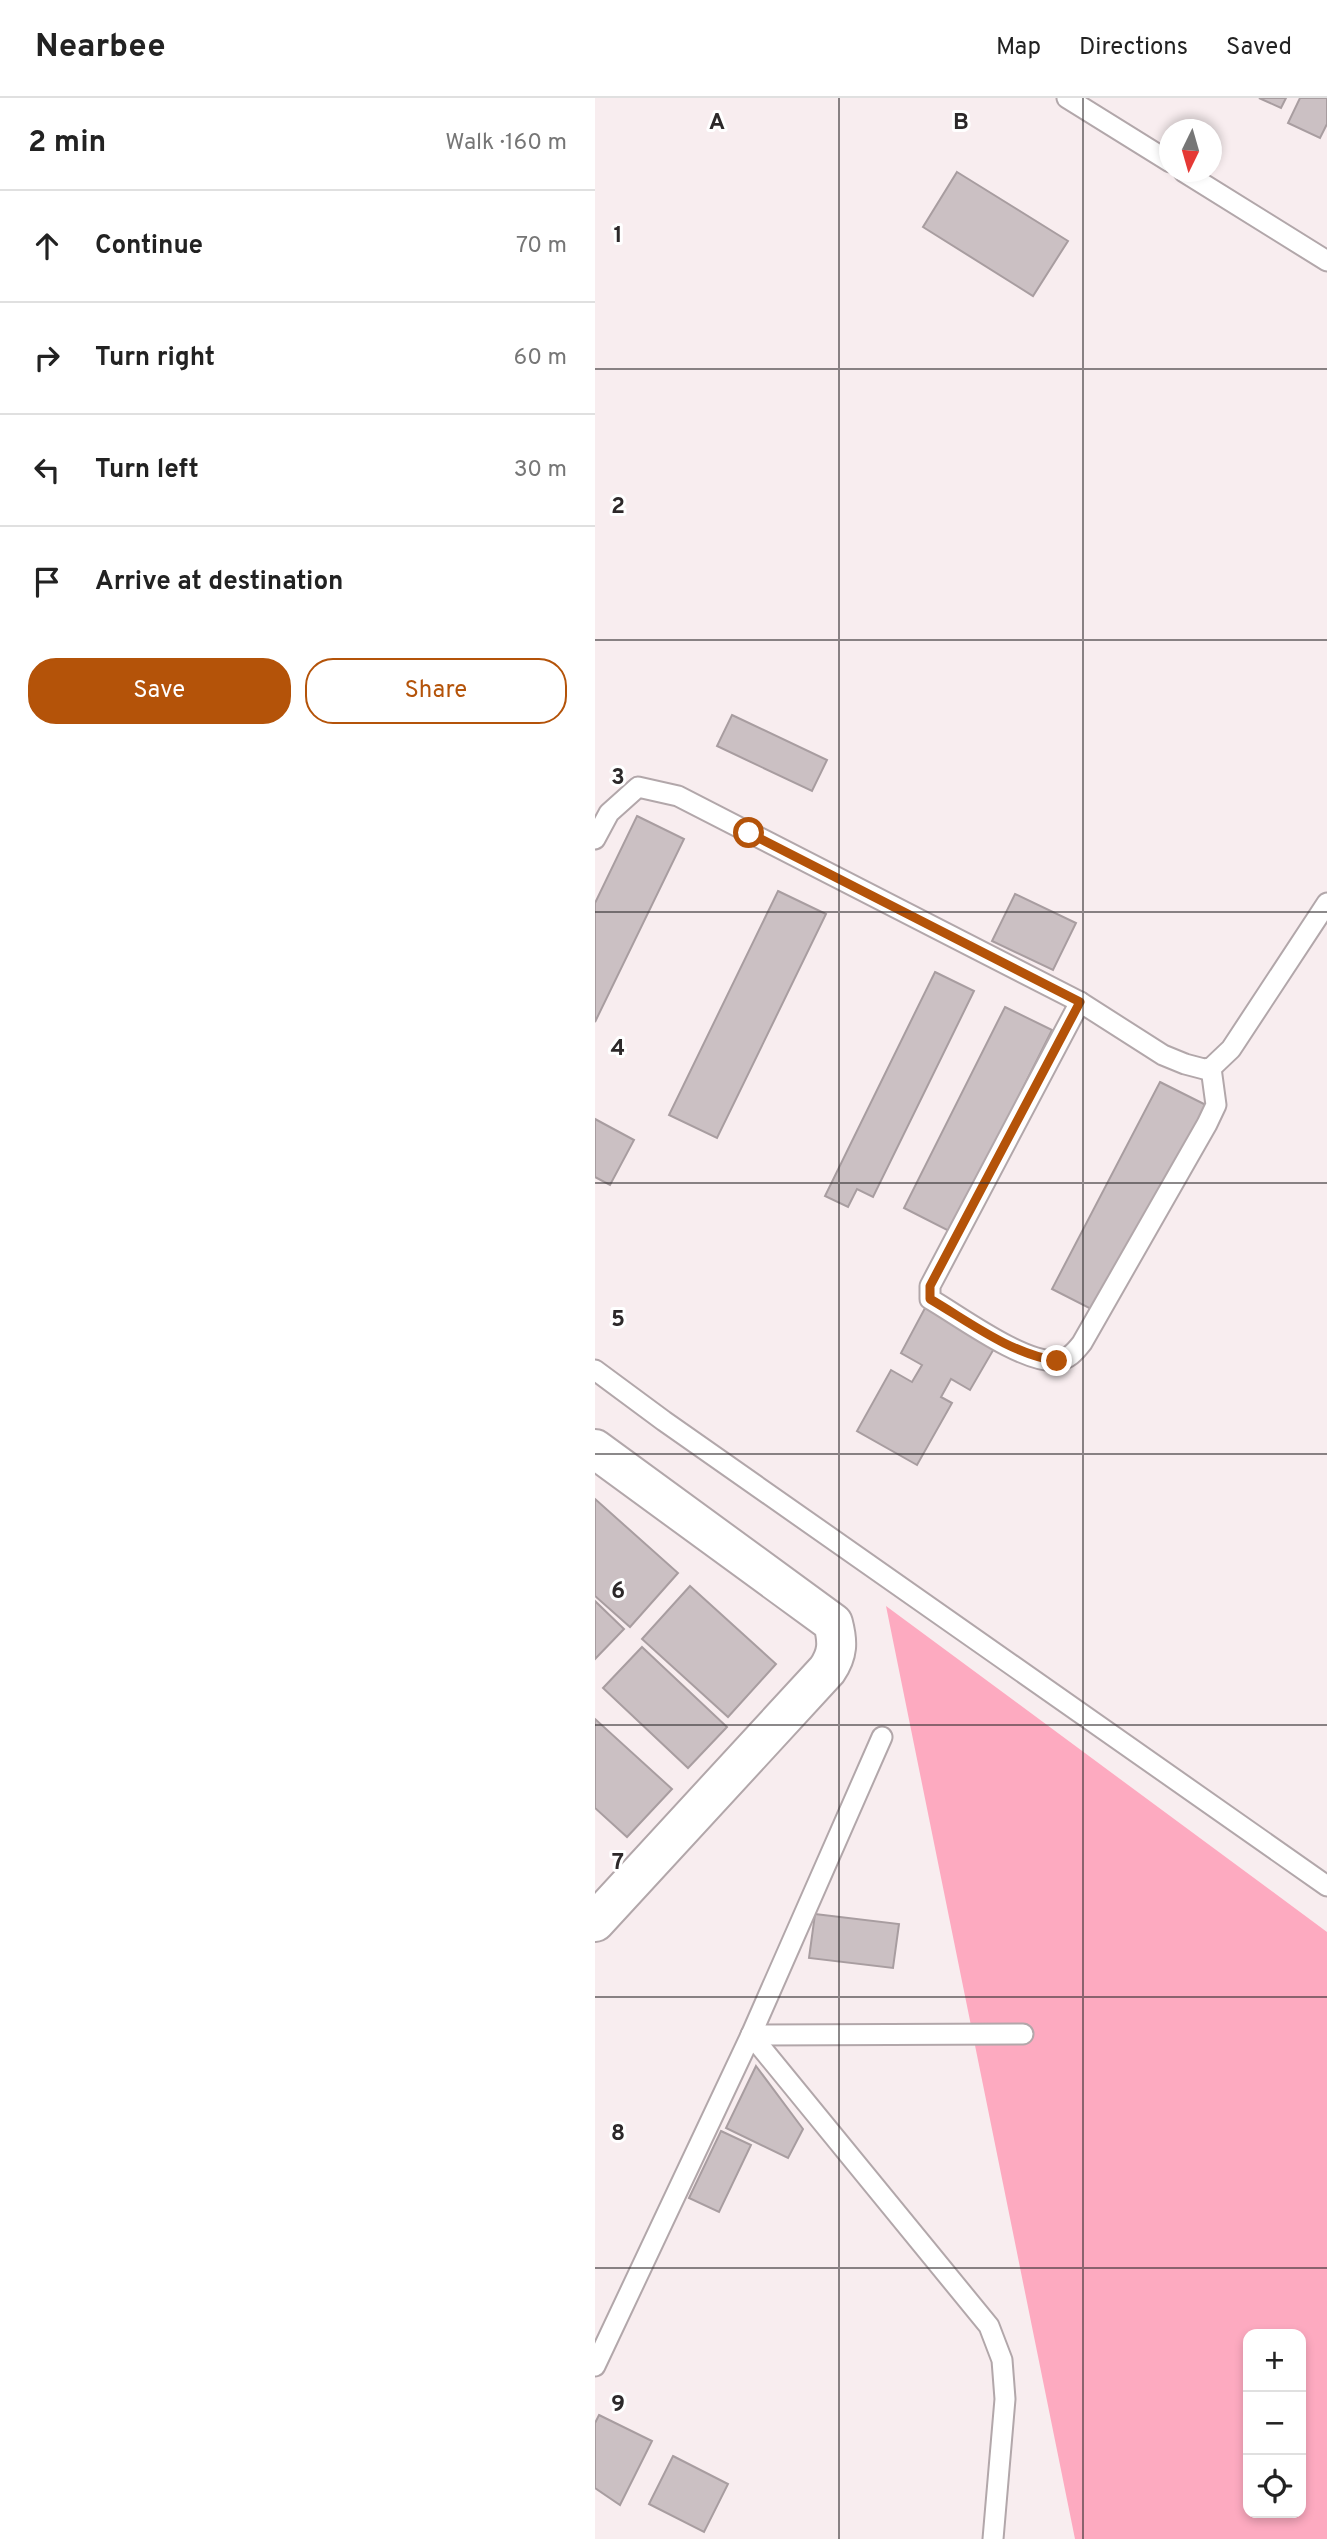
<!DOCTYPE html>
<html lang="en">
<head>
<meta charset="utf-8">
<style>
	body { margin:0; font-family:Overpass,sans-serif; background:#f2f2f2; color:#222 }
	.controls { position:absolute; right:21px; bottom:21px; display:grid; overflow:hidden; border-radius:14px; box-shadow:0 4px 10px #0003 }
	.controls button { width:63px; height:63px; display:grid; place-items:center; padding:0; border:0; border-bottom:2px solid #e0e0e0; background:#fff; color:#222; font:35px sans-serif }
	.compass { position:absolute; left:564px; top:21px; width:63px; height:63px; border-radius:50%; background:#fff; box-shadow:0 4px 10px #0003; rotate:185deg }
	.stop { position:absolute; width:21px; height:21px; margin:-16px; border:5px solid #b45309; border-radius:50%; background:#fff }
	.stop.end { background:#b45309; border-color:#fff; box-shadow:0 2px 7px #0008 }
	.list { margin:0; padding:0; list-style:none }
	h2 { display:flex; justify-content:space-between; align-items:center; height:91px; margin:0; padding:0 28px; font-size:30px }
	h2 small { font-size:23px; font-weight:400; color:#767676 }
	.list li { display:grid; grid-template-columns:46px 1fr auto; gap:21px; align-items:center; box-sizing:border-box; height:112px; padding:0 28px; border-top:2px solid #e0e0e0 }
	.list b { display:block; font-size:26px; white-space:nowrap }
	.list em { font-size:23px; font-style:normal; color:#767676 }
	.actions { display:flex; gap:14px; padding:21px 28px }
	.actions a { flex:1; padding:16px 0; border:2px solid #b45309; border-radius:28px; text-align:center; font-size:24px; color:#b45309 }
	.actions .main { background:#b45309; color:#fff }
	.icon { flex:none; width:38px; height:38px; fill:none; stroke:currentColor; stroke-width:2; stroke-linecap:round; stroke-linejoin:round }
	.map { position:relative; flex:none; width:732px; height:2441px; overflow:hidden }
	header { display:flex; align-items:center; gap:42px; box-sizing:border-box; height:98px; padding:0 35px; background:#fff; border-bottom:2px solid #e0e0e0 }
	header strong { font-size:33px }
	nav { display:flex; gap:38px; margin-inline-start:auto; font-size:24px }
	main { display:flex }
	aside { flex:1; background:#fff }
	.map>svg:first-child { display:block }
	.green { fill:#fdaac0; fill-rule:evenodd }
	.building { fill:#cbc0c3; stroke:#a89da0; stroke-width:2 }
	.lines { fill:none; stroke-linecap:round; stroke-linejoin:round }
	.service-casing { stroke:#b2a7aa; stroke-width:23 }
	.minor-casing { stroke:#b2a7aa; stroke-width:42 }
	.service { stroke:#fff; stroke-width:19 }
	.minor { stroke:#fff; stroke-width:38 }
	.route { stroke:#b45309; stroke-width:9 }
	.grid { fill:none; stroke:#2c2829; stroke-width:2; stroke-opacity:0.55 }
	.grid-label { font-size:23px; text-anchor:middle; font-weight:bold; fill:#2c2829; stroke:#fff; stroke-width:6; stroke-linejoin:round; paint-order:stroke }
</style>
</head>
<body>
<header>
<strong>Nearbee</strong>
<nav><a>Map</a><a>Directions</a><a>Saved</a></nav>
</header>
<main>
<aside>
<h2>2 min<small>Walk · 160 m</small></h2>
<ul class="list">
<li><svg class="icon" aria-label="ahead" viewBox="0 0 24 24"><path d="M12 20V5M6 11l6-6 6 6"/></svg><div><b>Continue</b></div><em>70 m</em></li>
<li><svg class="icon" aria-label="right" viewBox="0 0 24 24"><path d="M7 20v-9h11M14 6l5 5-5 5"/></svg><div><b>Turn right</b></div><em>60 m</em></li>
<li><svg class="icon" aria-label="left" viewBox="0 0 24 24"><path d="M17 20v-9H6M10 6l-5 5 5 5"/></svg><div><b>Turn left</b></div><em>30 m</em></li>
<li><svg class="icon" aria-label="arrive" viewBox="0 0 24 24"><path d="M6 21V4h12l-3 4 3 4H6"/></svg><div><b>Arrive at destination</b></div></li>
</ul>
<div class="actions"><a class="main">Save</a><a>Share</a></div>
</aside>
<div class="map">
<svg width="732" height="2441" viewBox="0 0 732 2441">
	<rect width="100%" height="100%" fill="#f8edef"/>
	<path class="green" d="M291,1508L732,1834V2441H480ZM653,2236H706V2415H653Z"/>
	<g class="building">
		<polygon points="664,0 691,0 686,10"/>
		<polygon points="705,0 732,0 732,26 725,40 693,25"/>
		<polygon points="362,74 473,143 438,198 328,129"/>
		<polygon points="137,617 232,662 217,693 122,648"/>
		<polygon points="42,718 89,741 0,924 0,805"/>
		<polygon points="183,793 231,816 122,1040 74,1017"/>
		<polygon points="420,796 481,825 458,872 397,843"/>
		<polygon points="340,874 379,893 278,1099 262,1091 253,1109 230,1098"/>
		<polygon points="410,909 457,932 356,1134 309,1110"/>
		<polygon points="565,984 611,1007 502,1214 457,1191"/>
		<polygon points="0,1021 39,1042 15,1087 0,1079"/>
		<polygon points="330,1210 400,1249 375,1292 356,1281 346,1299 357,1305 322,1367 262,1333 296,1272 317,1284 327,1267 306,1255"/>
		<polygon points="0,1401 83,1475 35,1529 0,1498"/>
		<polygon points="95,1488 181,1566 133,1619 47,1541"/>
		<polygon points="0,1503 29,1531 0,1561"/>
		<polygon points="47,1549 132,1629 93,1670 8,1590"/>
		<polygon points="0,1621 77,1691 32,1739 0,1710"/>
		<polygon points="220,1816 304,1826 298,1870 214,1860"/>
		<polygon points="161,1968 208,2031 193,2060 131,2030"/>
		<polygon points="126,2033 156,2047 124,2114 94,2100"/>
		<polygon points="4,2317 57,2343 25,2407 0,2390 0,2325"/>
		<polygon points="78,2358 133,2386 109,2434 54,2406"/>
	</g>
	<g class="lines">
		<g class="service-casing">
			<g id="service">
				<polyline points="472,0 575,64"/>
				<polyline points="589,74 732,163"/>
				<polyline points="0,741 14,715 43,689 83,698 485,904 568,957 590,966 609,971 616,970 636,951 732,805"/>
				<path d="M485,904L335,1188V1201C366,1219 426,1264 461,1263C473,1262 480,1254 487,1245L612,1026L621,1007L616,970"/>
				<polyline points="0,1272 69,1323 732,1788"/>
				<polyline points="156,1937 394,2228 407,2262 410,2301 398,2441"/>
				<polyline points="156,1937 428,1936"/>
				<polyline points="0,2268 156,1937 287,1639"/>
			</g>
		</g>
		<g class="minor-casing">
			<path id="minor" d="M0,1351L238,1525C243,1544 243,1556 232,1572L0,1824"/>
		</g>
		<use href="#service" class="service"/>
		<use href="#minor" class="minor"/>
	</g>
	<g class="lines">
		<path class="route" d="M154,735L485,904L335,1188V1201C376,1225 414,1255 462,1263"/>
	</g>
	<path class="grid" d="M244,0V2441M488,0V2441M0,271H732M0,542H732M0,814H732M0,1085H732M0,1356H732M0,1627H732M0,1899H732M0,2170H732"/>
	<g class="grid-label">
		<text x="122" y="31">A</text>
		<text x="366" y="31">B</text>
		<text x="23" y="144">1</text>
		<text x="23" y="415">2</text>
		<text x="23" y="686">3</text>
		<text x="23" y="957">4</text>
		<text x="23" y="1228">5</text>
		<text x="23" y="1500">6</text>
		<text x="23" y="1771">7</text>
		<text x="23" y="2042">8</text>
		<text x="23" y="2313">9</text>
	</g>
</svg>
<div class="controls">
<button>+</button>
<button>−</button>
<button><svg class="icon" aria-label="locate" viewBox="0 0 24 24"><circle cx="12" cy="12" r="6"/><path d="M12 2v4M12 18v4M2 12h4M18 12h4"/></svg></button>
</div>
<svg class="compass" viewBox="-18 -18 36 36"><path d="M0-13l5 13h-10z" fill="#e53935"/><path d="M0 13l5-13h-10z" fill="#767676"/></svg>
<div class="stop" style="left:154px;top:735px"></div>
<div class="stop end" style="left:462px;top:1263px"></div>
</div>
</main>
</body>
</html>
